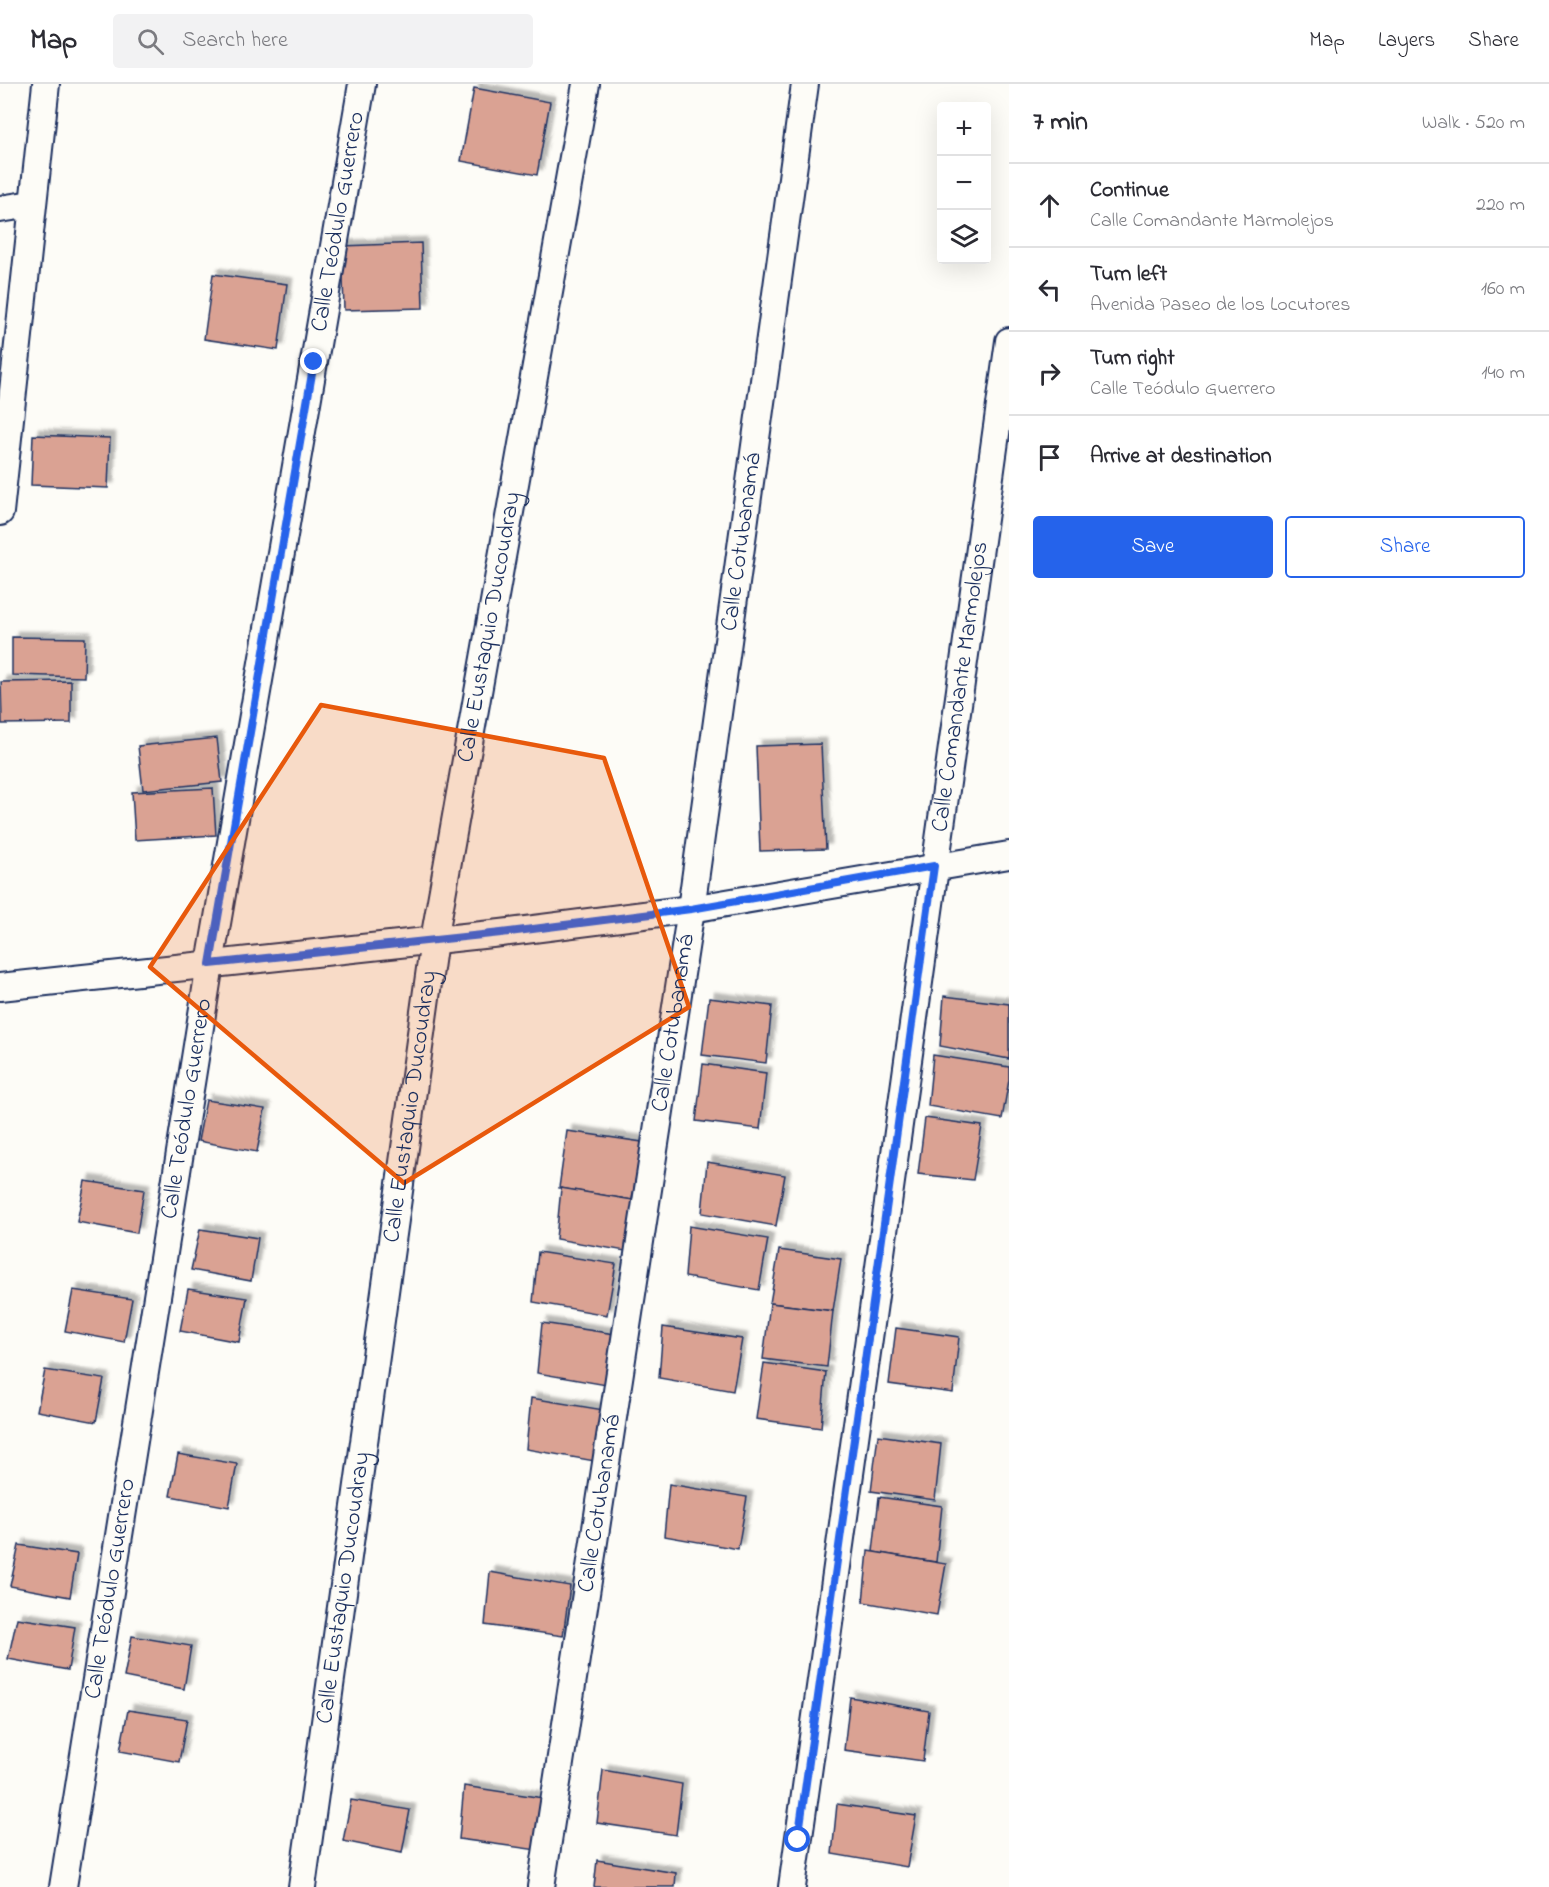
<!DOCTYPE html>
<html lang="en">
<head>
<meta charset="utf-8">
<style>
	body { margin:0; font-family:"Indie Flower",sans-serif; background:#f2f2f3; color:#2b2b33 }
	.controls { position:absolute; right:18px; top:18px; display:grid; overflow:hidden; border-radius:6px; box-shadow:0 6px 24px #0002 }
	.controls button { width:54px; height:54px; display:grid; place-items:center; padding:0; border:0; border-bottom:2px solid #e1e1e2; background:#fff; color:#2b2b33; font:30px sans-serif }
	.stop { position:absolute; width:18px; height:18px; margin:-14px; border:4px solid #2563eb; border-radius:50%; background:#fff }
	.stop.end { background:#2563eb; border-color:#fff; box-shadow:0 2px 6px #0008 }
	.list { margin:0; padding:0; list-style:none }
	h2 { display:flex; justify-content:space-between; align-items:center; height:78px; margin:0; padding:0 24px; font-size:26px }
	h2 small { font-size:20px; font-weight:400; color:#7c7c81 }
	.list li { display:grid; grid-template-columns:39px 1fr auto; gap:18px; align-items:center; box-sizing:border-box; height:84px; padding:0 24px; border-top:2px solid #e1e1e2 }
	.list b { display:block; font-size:22px; white-space:nowrap }
	.list p { margin:0; font-size:20px; white-space:nowrap; color:#7c7c81 }
	.list em { font-size:20px; font-style:normal; color:#7c7c81 }
	.actions { display:flex; gap:12px; padding:18px 24px }
	.actions a { flex:1; padding:14px 0; border:2px solid #2563eb; border-radius:6px; text-align:center; font-size:21px; color:#2563eb }
	.actions .main { background:#2563eb; color:#fff }
	.icon { flex:none; width:33px; height:33px; fill:none; stroke:currentColor; stroke-width:2; stroke-linecap:round; stroke-linejoin:round }
	.map { position:relative; flex:none; width:1009px; height:1803px; overflow:hidden }
	header { display:flex; align-items:center; gap:36px; box-sizing:border-box; height:84px; padding:0 30px; background:#fff; border-bottom:2px solid #e1e1e2 }
	header strong { font-size:28px }
	nav { display:flex; gap:33px; margin-inline-start:auto; font-size:21px }
	.search { width:420px; height:54px; background:#f2f2f3; display:flex; align-items:center; gap:15px; box-sizing:border-box; padding:0 21px; border-radius:6px; color:#7c7c81; font-size:22px }
	main { display:flex }
	aside { flex:1; background:#fff }
	.map>svg:first-child { display:block }
	.building { fill:#daa293; stroke:#1b2f5e; stroke-width:1.5; filter:url(#shadow) }
	.lines { fill:none; stroke-linecap:round; stroke-linejoin:round }
	.minor-casing { stroke:#1b2f5e; stroke-width:30 }
	.minor { stroke:#fdfcf7; stroke-width:26 }
	.route { stroke:#2563eb; stroke-width:8 }
	.marked { fill:#e8590c; fill-opacity:0.2; stroke:#e8590c; stroke-width:4.5; stroke-linejoin:round }
	.labels { text-anchor:middle; dominant-baseline:central; stroke-width:4.5; stroke-linejoin:round; paint-order:stroke }
	.street-label { font-size:24px; fill:#1b2f5e; stroke:#fdfcf7 }
</style>
</head>
<body>
<header>
<strong>Map</strong>
<div class="search"><svg class="icon" aria-label="search" viewBox="0 0 24 24"><circle cx="10" cy="10" r="6"/><path d="M15 15l6 6"/></svg>Search here</div>
<nav><a>Map</a><a>Layers</a><a>Share</a></nav>
</header>
<main>
<div class="map">
<svg width="1009" height="1803" viewBox="0 0 1009 1803">
	<defs>
		<filter id="shadow"><feDropShadow dx="5.5" dy="-5.5" stdDeviation="1.5" flood-color="#0004"/></filter>
	</defs>
	<rect width="100%" height="100%" fill="#fdfcf7"/>
	<filter id="ink" filterUnits="userSpaceOnUse"><feTurbulence type="fractalNoise" baseFrequency=".0167" numOctaves="2"/><feDisplacementMap in="SourceGraphic" scale="12" xChannelSelector="R" yChannelSelector="G"/><feConvolveMatrix kernelMatrix="1 2 1 2 8 2 1 2 1" color-interpolation-filters="sRGB"/></filter>
	<g filter="url(#ink)">
		<g class="building">
			<polygon points="474,4 550,18 537,91 461,77"/>
			<polygon points="421,159 423,224 344,226 342,162"/>
			<polygon points="213,190 287,200 278,266 204,255"/>
			<polygon points="33,351 110,354 108,404 31,401"/>
			<polygon points="12,553 85,554 84,593 12,591"/>
			<polygon points="71,597 71,639 2,640 1,598"/>
			<polygon points="217,654 222,698 143,706 138,662"/>
			<polygon points="821,660 826,765 760,767 756,662"/>
			<polygon points="213,704 216,751 135,756 132,708"/>
			<polygon points="944,912 1009,920 1009,975 940,962"/>
			<polygon points="709,914 772,922 766,979 702,971"/>
			<polygon points="933,971 1009,983 1009,996 1002,1035 928,1022"/>
			<polygon points="703,980 766,989 760,1045 696,1037"/>
			<polygon points="206,1016 265,1025 257,1068 198,1057"/>
			<polygon points="925,1034 982,1042 973,1096 918,1090"/>
			<polygon points="567,1047 642,1058 632,1116 559,1104"/>
			<polygon points="707,1078 785,1091 776,1142 702,1129"/>
			<polygon points="85,1097 144,1106 137,1149 77,1138"/>
			<polygon points="561,1104 639,1117 631,1168 556,1155"/>
			<polygon points="689,1142 768,1155 759,1206 685,1193"/>
			<polygon points="200,1145 258,1154 251,1197 191,1186"/>
			<polygon points="779,1166 841,1175 833,1227 770,1219"/>
			<polygon points="538,1168 616,1180 607,1231 533,1218"/>
			<polygon points="188,1205 247,1214 239,1258 180,1247"/>
			<polygon points="73,1206 132,1215 124,1258 65,1247"/>
			<polygon points="770,1219 833,1227 827,1283 763,1275"/>
			<polygon points="542,1239 621,1251 612,1302 537,1289"/>
			<polygon points="663,1243 742,1255 733,1307 659,1294"/>
			<polygon points="896,1244 959,1253 953,1309 889,1300"/>
			<polygon points="764,1279 826,1288 821,1344 756,1335"/>
			<polygon points="45,1286 104,1295 96,1338 37,1327"/>
			<polygon points="531,1314 610,1327 600,1378 526,1365"/>
			<polygon points="878,1351 941,1360 935,1416 871,1407"/>
			<polygon points="178,1370 237,1380 229,1423 170,1412"/>
			<polygon points="669,1400 747,1413 738,1465 664,1452"/>
			<polygon points="879,1413 942,1422 936,1478 873,1468"/>
			<polygon points="19,1461 77,1470 70,1513 10,1502"/>
			<polygon points="868,1467 946,1480 937,1531 863,1518"/>
			<polygon points="490,1488 570,1502 563,1552 485,1541"/>
			<polygon points="17,1534 75,1543 68,1586 8,1575"/>
			<polygon points="132,1552 191,1562 184,1605 124,1593"/>
			<polygon points="850,1613 929,1627 923,1677 844,1666"/>
			<polygon points="128,1626 187,1635 179,1678 120,1667"/>
			<polygon points="603,1686 682,1700 676,1751 597,1739"/>
			<polygon points="464,1702 543,1714 537,1766 459,1755"/>
			<polygon points="351,1716 410,1726 402,1769 343,1757"/>
			<polygon points="837,1720 916,1732 907,1783 832,1770"/>
			<polygon points="597,1776 676,1789 675,1803 594,1803"/>
		</g>
		<g class="lines">
			<g class="minor-casing">
				<g id="minor">
					<polyline points="0,125 32,120"/>
					<polyline points="0,428 46,0"/>
					<polyline points="0,903 501,849 691,825 1009,771"/>
					<path id="s1" d="M63,1803L210,880L362,0"/>
					<path id="s2" d="M302,1803L434,856L586,0"/>
					<path id="s3" d="M541,1803L691,825L805,0"/>
					<path id="s4" d="M792,1803L1009,257"/>
				</g>
			</g>
			<use href="#minor" class="minor"/>
		</g>
	</g>
	<g class="lines" filter="url(#ink)">
		<polyline class="route" points="314,278 210,880 501,849 691,825 934,782 798,1756"/>
	</g>
	<path class="marked" d="M321,621L604,674L689,923L404,1099L150,883Z"/>
	<g class="labels">
		<g class="street-label">
			<text stroke="none"><textPath href="#s1" startOffset="1688">Calle Teódulo Guerrero</textPath></text>
			<text stroke="none"><textPath href="#s3" startOffset="1360">Calle Cotubanamá</textPath></text>
			<text stroke="none"><textPath href="#s2" startOffset="1274">Calle Eustaquio Ducoudray</textPath></text>
			<text stroke="none"><textPath href="#s4" startOffset="1212">Calle Comandante Marmolejos</textPath></text>
			<text stroke="none"><textPath href="#s3" startOffset="874">Calle Cotubanamá</textPath></text>
			<text stroke="none"><textPath href="#s2" startOffset="788">Calle Eustaquio Ducoudray</textPath></text>
			<text stroke="none"><textPath href="#s1" startOffset="788">Calle Teódulo Guerrero</textPath></text>
			<text stroke="none"><textPath href="#s3" startOffset="388">Calle Cotubanamá</textPath></text>
			<text stroke="none"><textPath href="#s1" startOffset="302">Calle Teódulo Guerrero</textPath></text>
			<text stroke="none"><textPath href="#s2" startOffset="302">Calle Eustaquio Ducoudray</textPath></text>
		</g>
	</g>
</svg>
<div class="controls">
<button>+</button>
<button>−</button>
<button><svg class="icon" aria-label="layers" viewBox="0 0 24 24"><path d="M12 4l9 5-9 5-9-5zM3 14l9 5 9-5"/></svg></button>
</div>
<div class="stop" style="left:798px;top:1756px"></div>
<div class="stop end" style="left:314px;top:278px"></div>
</div>
<aside>
<h2>7 min<small>Walk · 520 m</small></h2>
<ul class="list">
<li><svg class="icon" aria-label="ahead" viewBox="0 0 24 24"><path d="M12 20V5M6 11l6-6 6 6"/></svg><div><b>Continue</b><p>Calle Comandante Marmolejos</p></div><em>220 m</em></li>
<li><svg class="icon" aria-label="left" viewBox="0 0 24 24"><path d="M17 20v-9H6M10 6l-5 5 5 5"/></svg><div><b>Turn left</b><p>Avenida Paseo de los Locutores</p></div><em>160 m</em></li>
<li><svg class="icon" aria-label="right" viewBox="0 0 24 24"><path d="M7 20v-9h11M14 6l5 5-5 5"/></svg><div><b>Turn right</b><p>Calle Teódulo Guerrero</p></div><em>140 m</em></li>
<li><svg class="icon" aria-label="arrive" viewBox="0 0 24 24"><path d="M6 21V4h12l-3 4 3 4H6"/></svg><div><b>Arrive at destination</b></div></li>
</ul>
<div class="actions"><a class="main">Save</a><a>Share</a></div>
</aside>
</main>
</body>
</html>
